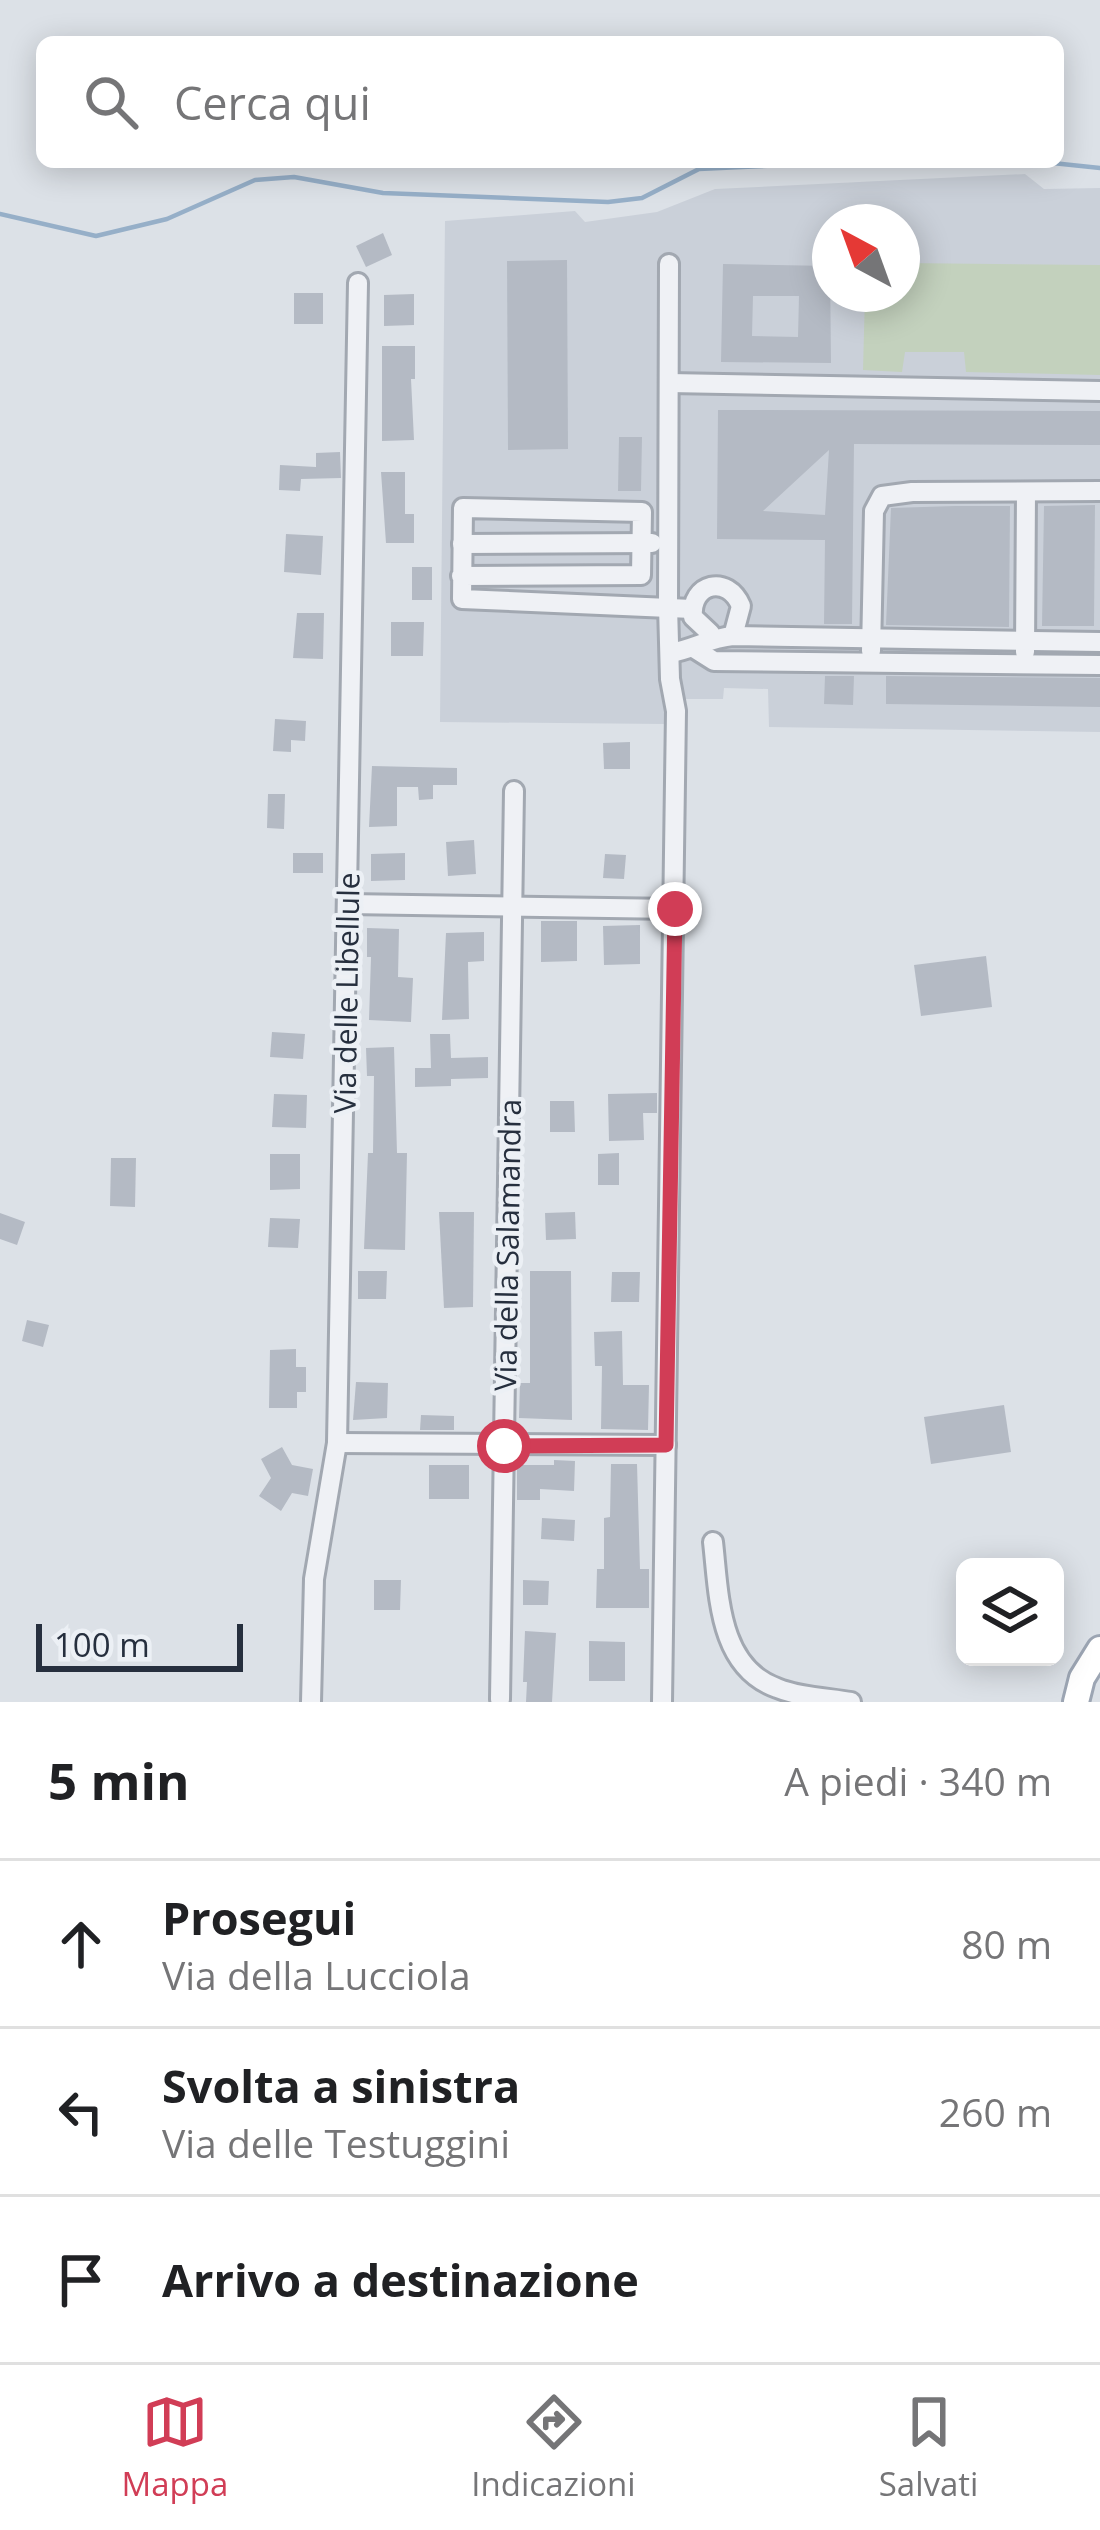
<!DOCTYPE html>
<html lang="it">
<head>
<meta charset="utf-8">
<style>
	body { margin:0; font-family:"Open Sans",sans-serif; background:#f2f2f2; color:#202124 }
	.controls { position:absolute; right:36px; bottom:36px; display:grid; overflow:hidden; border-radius:18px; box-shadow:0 6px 30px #0003 }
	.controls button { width:108px; height:108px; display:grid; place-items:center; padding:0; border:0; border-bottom:3px solid #e0e0e0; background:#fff; color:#202124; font:60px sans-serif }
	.compass { position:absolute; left:812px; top:204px; width:108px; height:108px; border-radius:50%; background:#fff; box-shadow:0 6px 30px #0003; rotate:319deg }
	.scale { position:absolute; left:36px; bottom:30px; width:207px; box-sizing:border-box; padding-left:12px; border:6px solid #262f3e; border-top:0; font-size:33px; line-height:42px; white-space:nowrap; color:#262f3e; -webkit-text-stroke:9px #ecf0f5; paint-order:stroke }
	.stop { position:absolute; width:36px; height:36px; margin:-27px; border:9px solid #d13d56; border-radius:50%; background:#fff }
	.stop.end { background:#d13d56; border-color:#fff; box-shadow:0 3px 12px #0008 }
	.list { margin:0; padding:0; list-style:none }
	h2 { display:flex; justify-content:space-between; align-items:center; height:156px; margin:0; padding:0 48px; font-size:51px }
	h2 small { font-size:39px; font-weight:400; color:#757577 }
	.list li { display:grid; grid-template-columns:78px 1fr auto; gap:36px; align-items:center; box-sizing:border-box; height:168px; padding:0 48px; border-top:3px solid #e0e0e0 }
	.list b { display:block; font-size:45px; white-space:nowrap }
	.list p { margin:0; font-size:39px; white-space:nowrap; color:#757577 }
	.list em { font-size:39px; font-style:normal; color:#757577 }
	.icon { flex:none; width:66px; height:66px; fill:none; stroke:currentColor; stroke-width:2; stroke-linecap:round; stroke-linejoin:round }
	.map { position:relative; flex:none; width:1100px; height:1702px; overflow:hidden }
	.search { position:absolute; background:#fff; box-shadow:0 6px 30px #0003; left:36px; right:36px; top:36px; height:132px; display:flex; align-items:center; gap:30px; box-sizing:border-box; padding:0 42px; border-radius:18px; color:#757577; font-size:45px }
	.sheet { height:660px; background:#fff }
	nav { display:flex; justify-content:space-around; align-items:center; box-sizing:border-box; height:168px; border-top:3px solid #e0e0e0; background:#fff; font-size:33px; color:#757577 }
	nav a { display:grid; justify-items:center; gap:6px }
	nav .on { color:#d13d56 }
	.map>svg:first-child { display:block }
	.built { fill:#cad0d9; fill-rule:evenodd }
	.green { fill:#c3d1bd }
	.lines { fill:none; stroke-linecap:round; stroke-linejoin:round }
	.stream { stroke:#96afc8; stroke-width:4.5 }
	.building { fill:#b4bac4; fill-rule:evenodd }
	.minor-casing { stroke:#a2a8b1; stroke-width:24 }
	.major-casing { stroke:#9ca5b3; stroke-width:30 }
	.minor { stroke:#eff1f5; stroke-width:18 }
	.major { stroke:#fff; stroke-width:24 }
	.route { stroke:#d13d56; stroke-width:15 }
	.labels { text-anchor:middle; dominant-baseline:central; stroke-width:9; stroke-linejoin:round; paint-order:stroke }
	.street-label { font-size:30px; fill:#262f3e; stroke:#ecf0f5 }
</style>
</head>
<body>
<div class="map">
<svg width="1100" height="1702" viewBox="0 0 1100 1702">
	<rect width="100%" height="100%" fill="#dce1e7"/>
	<path class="built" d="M1025,174L1044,189L1100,188V732L769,727L768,689L724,688L723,699H664V724L440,722L445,221L575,211L585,222L657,212L715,189ZM830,222H902V294H830Z"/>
	<polygon class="green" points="902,263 1100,265 1100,375 966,372 964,352 905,352 902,372 863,370 865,294 902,294"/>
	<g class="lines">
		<g class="stream">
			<polyline points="1043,162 1100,168"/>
			<polyline points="0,214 96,236 167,219 255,180 294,177 383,193 608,202 642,198 699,169 849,162"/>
		</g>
	</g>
	<g class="building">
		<polygon points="383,233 392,255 366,267 356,246"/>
		<polygon points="567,260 568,449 508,450 507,261"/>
		<path d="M723,264L830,266L831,363L721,362ZM753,296H799L798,337L752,336Z"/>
		<rect x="294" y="293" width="29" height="31"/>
		<polygon points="414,294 414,325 384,326 384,295"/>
		<polygon points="382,346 415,346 415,379 411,379 414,440 382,441"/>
		<path d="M718,410L1100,411V445L854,444L852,624H824L825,540L717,539ZM829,450L825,515L763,511Z"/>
		<polygon points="619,437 642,437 641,491 618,491"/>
		<polygon points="340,452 341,478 301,479 300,491 279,490 280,465 316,467 316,453"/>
		<polygon points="381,472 405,472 405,514 414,514 414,543 386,543"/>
		<polygon points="1095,505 1094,626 1042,626 1044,506"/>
		<polygon points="955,506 1010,506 1009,627 886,625 891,508"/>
		<polygon points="286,534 323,536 321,575 284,572"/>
		<rect x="412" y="567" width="20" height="33"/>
		<polygon points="297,613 324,613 323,659 293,658"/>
		<polygon points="391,622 424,622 423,656 391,656"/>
		<polygon points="825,676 854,676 853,705 824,704"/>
		<polygon points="886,676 1100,678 1100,707 886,704"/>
		<polygon points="275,719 306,721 305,741 291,740 291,752 273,751"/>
		<polygon points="630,742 630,769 604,769 603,743"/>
		<polygon points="372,766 457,768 457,785 433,785 433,799 419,800 418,787 397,787 397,826 369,827"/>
		<polygon points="268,794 285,794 284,829 267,828"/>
		<polygon points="474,840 476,874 448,876 446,842"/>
		<rect x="293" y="853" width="30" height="20"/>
		<polygon points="405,853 405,880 371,881 371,854"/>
		<polygon points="605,854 626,855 624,879 603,878"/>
		<polygon points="541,921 577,921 577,961 541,962"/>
		<polygon points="640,925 640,964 604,965 603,926"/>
		<polygon points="367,928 399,929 398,977 413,978 411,1022 369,1020 371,957 367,957"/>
		<polygon points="484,932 484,961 468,962 469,1019 442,1020 446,933"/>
		<polygon points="986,956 992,1007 921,1016 914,965"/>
		<polygon points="272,1032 305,1034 303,1059 270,1057"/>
		<polygon points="430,1034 450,1034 451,1058 488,1057 488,1078 451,1079 451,1086 415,1087 415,1068 431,1068"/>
		<polygon points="394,1047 397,1153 407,1153 405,1250 364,1249 368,1153 373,1153 374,1076 367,1076 366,1048"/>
		<polygon points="657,1093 657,1113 643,1113 644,1140 609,1141 608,1094"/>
		<polygon points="274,1094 307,1095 306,1128 272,1127"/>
		<polygon points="550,1101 574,1101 575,1132 550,1132"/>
		<polygon points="619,1153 619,1185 598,1185 598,1154"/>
		<polygon points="270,1154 300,1154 300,1189 270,1190"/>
		<polygon points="111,1158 136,1158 135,1207 110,1206"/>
		<polygon points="439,1212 474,1212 473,1307 444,1308"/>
		<polygon points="575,1212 576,1239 546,1240 545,1213"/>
		<polygon points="0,1213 25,1222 17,1245 0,1239"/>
		<polygon points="270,1218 300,1219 298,1248 268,1247"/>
		<polygon points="358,1271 387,1271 386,1299 358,1299"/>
		<polygon points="530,1271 571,1271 572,1420 519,1418 520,1383 530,1383"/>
		<polygon points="612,1272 640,1272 639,1302 611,1302"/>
		<polygon points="27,1320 49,1325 43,1347 22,1341"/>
		<polygon points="622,1331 623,1385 649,1385 648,1430 601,1429 602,1366 595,1366 594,1332"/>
		<polygon points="296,1349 296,1367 306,1367 306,1392 297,1392 297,1408 269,1408 270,1350"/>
		<polygon points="356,1382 388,1383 387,1418 353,1420"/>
		<polygon points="1004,1405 1011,1452 931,1464 924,1417"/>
		<polygon points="421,1415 454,1416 454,1430 420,1430"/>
		<polygon points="282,1447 292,1465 313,1469 308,1496 292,1493 281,1511 259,1496 271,1478 261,1459"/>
		<polygon points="554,1460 575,1461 574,1491 540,1489 540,1500 517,1500 517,1465 554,1465"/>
		<polygon points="611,1464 637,1464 640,1569 649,1569 649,1608 596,1608 597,1569 604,1569 604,1518 610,1517"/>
		<rect x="429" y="1465" width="40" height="34"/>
		<polygon points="542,1518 575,1520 574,1541 541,1539"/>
		<polygon points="374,1580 401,1580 400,1610 374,1610"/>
		<polygon points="523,1580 549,1581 548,1605 523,1605"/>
		<polygon points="525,1631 556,1633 552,1702 526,1702 527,1682 523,1682"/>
		<polygon points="589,1641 625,1642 625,1681 589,1681"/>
	</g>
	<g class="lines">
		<g class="minor-casing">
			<g id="minor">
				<polyline points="669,383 1100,391"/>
				<polyline points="462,544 652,543"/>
				<polyline points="461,576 641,575 642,512 463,508 462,599 692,609"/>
				<path d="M709,638L710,633L693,617C690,583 728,574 741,606L733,636"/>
				<polyline points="695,649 714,661 1100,665"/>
				<polyline points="871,651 874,511 882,496 912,492 1100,491"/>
				<polyline points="1025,652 1026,492"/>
				<path d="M670,653C694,649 709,638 733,636L1100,642"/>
				<polyline points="347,904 675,909"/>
				<polyline points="337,1443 666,1445"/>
				<path d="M713,1542C719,1594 718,1667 777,1688C799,1697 827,1698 851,1702"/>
				<polyline points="500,1699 514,791"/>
				<polyline points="311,1702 314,1579 337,1443 358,283"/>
				<polyline points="662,1702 676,711 670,679 668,606 669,264"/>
			</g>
		</g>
		<g class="major-casing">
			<polyline id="major" points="1076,1702 1082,1678 1100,1649"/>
		</g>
		<use href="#minor" class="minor"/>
		<use href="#major" class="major"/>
	</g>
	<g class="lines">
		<polyline class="route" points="504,1446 666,1445 675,909"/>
	</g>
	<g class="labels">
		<g class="street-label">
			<text transform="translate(346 993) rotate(-89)">Via delle Libellule</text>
			<text transform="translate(507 1245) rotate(-89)">Via della Salamandra</text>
		</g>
	</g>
</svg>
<div class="controls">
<button><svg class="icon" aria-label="layers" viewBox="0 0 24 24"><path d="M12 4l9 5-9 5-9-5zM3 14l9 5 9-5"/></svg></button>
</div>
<svg class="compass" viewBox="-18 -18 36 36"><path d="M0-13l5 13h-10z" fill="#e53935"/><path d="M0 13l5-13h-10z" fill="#757577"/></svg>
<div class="scale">100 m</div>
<div class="stop" style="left:504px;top:1446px"></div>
<div class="stop end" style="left:675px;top:909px"></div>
<div class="search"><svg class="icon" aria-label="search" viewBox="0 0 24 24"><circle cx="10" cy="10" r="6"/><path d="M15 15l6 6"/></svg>Cerca qui</div>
</div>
<section class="sheet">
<h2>5 min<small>A piedi · 340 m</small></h2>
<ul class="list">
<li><svg class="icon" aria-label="ahead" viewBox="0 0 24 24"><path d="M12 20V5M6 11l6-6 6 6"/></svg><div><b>Prosegui</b><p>Via della Lucciola</p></div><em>80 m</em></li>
<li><svg class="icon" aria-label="left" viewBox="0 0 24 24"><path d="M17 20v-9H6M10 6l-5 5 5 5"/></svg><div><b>Svolta a sinistra</b><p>Via delle Testuggini</p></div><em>260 m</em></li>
<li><svg class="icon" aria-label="arrive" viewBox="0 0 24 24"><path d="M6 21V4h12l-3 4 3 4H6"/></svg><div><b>Arrivo a destinazione</b></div></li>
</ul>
</section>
<nav>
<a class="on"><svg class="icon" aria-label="map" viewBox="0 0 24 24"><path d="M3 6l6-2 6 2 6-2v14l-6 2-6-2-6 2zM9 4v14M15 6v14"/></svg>Mappa</a>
<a><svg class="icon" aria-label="directions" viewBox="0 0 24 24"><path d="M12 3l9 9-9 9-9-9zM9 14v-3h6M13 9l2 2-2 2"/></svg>Indicazioni</a>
<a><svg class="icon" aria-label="saved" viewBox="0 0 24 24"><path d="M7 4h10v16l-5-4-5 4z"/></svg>Salvati</a>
</nav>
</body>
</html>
